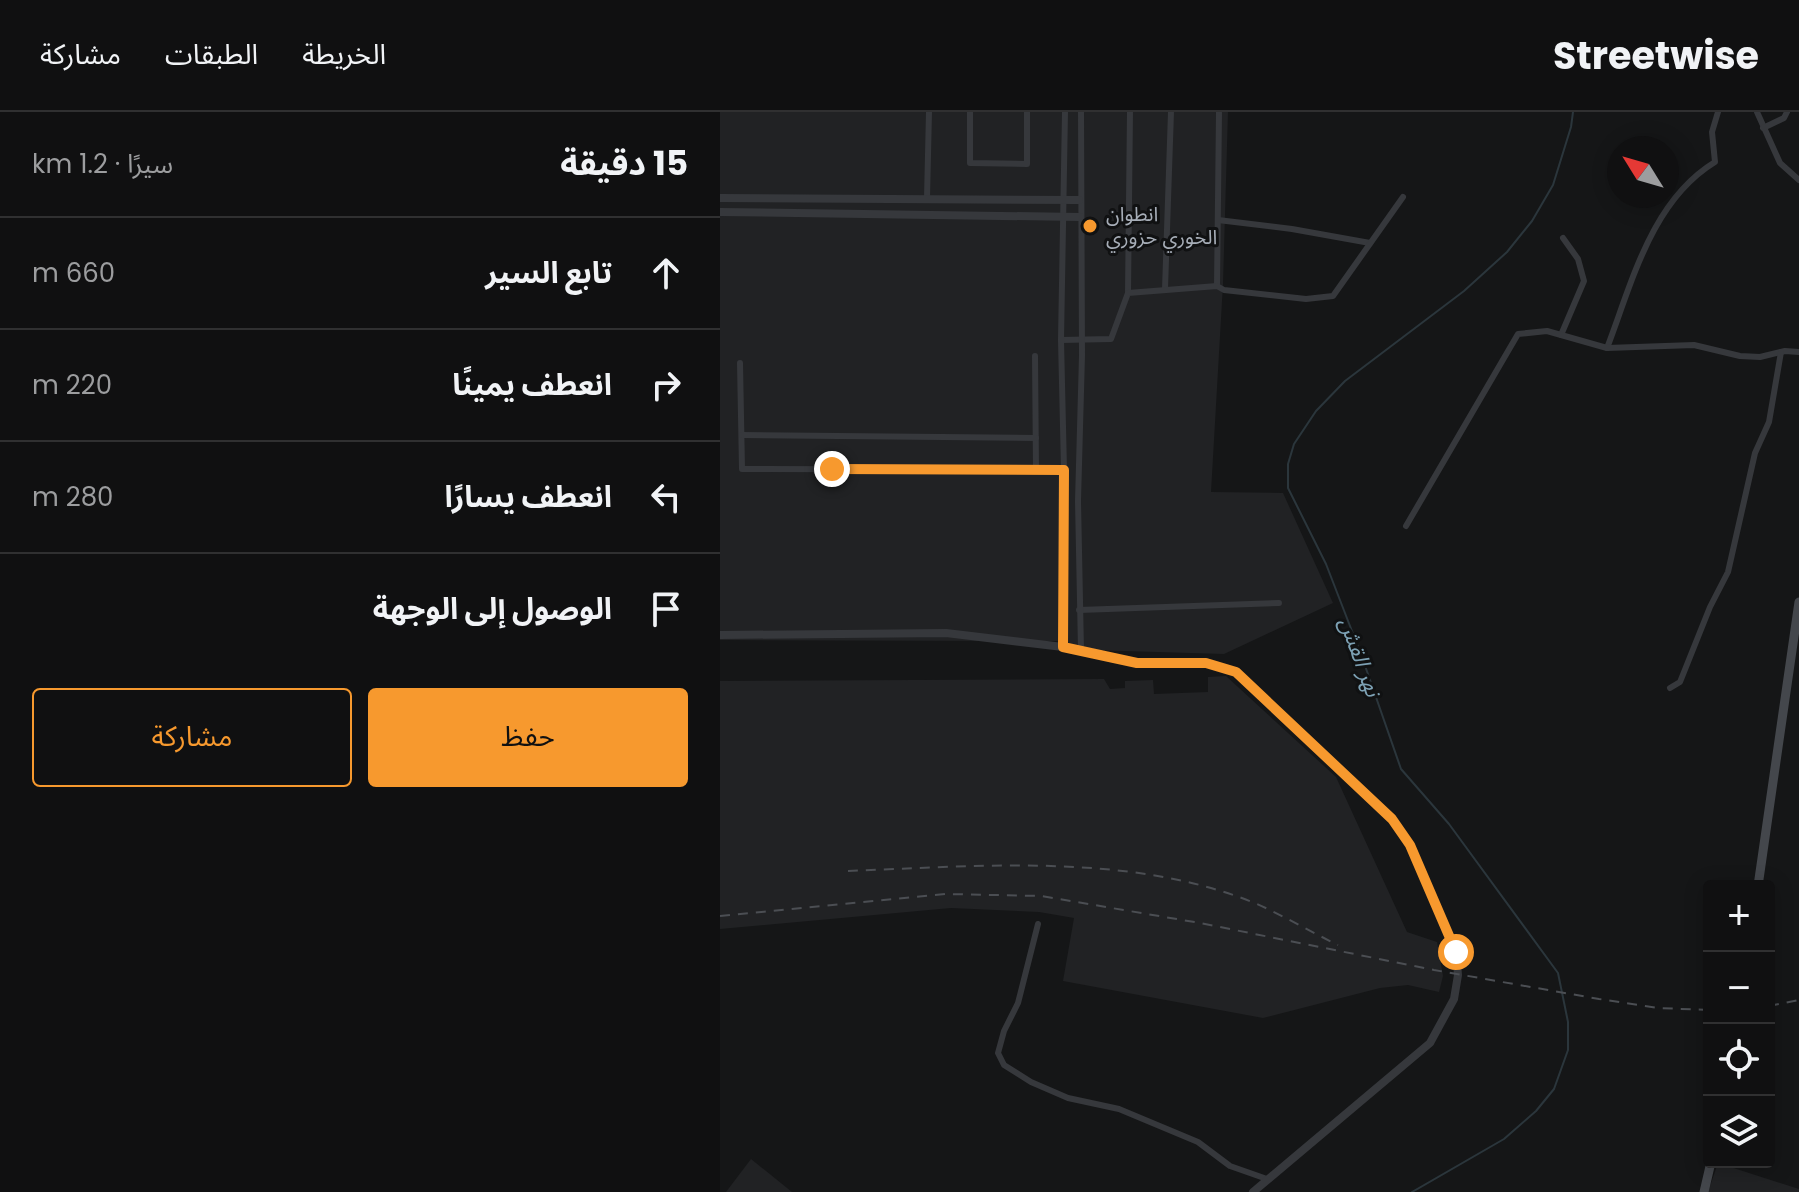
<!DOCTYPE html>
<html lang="ar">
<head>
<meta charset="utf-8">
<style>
	body { margin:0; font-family:Poppins,"Noto Sans Arabic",sans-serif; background:#1e1e1f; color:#f1f3f6; direction:rtl }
	.controls { position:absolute; right:24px; bottom:24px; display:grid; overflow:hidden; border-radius:8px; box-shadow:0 4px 20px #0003 }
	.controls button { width:72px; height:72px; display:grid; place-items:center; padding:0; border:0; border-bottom:2px solid #303031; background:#101011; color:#f1f3f6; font:40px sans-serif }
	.compass { position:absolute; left:887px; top:24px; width:72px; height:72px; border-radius:50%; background:#101011; box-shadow:0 4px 20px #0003; rotate:307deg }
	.stop { position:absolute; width:24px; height:24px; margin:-18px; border:6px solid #f7992e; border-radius:50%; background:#fff }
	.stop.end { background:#f7992e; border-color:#fff; box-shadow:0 2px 8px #0008 }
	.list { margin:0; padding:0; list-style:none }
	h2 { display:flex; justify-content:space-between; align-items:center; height:104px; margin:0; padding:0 32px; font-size:34px }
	h2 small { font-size:26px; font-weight:400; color:#9c9d9f }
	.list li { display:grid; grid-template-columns:52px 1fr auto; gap:24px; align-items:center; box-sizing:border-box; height:112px; padding:0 32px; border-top:2px solid #303031 }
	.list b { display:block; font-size:30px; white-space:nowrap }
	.list em { font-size:26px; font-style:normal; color:#9c9d9f }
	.actions { display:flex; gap:16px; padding:24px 32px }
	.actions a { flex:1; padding:18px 0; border:2px solid #f7992e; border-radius:8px; text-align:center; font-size:28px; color:#f7992e }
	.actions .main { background:#f7992e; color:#111 }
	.icon { flex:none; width:44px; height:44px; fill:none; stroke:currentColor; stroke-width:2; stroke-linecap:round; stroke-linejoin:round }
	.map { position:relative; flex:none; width:1079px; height:1080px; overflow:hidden; direction:ltr }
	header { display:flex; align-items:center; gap:48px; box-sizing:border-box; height:112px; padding:0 40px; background:#101011; border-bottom:2px solid #303031 }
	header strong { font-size:38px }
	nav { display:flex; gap:44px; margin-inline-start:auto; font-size:28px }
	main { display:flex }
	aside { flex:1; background:#101011 }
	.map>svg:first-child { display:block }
	.built { fill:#212224 }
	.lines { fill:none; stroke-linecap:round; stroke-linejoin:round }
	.stream { stroke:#2b363c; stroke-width:2 }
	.minor { stroke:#36383c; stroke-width:6 }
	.tertiary { stroke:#36383c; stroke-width:8 }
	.secondary { stroke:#44474c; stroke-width:9 }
	.rail { stroke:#4b4e53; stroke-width:2; stroke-dasharray:10 8; stroke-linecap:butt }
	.route { stroke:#f7992e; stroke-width:10 }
	.poi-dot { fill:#f7992e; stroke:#101112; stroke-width:3 }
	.labels { text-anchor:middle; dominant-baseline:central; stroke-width:6; stroke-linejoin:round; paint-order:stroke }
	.poi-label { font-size:20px; fill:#a7aeb8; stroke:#101112; text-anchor:start }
	.water-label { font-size:22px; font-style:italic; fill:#7da1b4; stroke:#101112 }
</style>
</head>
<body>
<header>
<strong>Streetwise</strong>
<nav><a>الخريطة</a><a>الطبقات</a><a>مشاركة</a></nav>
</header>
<main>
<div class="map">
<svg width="1079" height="1080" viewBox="0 0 1079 1080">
	<rect width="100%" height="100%" fill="#151617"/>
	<g class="built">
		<polygon points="0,0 508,0 503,172 491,380 563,381 613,491 504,542 370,538 336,529 0,528"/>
		<polygon points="506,564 616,665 687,820 717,830 723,864 719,880 688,873 660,876 543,906 343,869 354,806 319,800 231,796 0,817 0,569 384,567 390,577 405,576 405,569 433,568 434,582 488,580 488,565"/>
		<polygon points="31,1047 72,1080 6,1080"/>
		<polygon points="998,1051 1079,1077 1079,1080 988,1080"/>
	</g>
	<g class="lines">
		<polyline class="stream" points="692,1080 784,1027 816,999 834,977 848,938 848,910 838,861 729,712 681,657 642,545 606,452 568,376 568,352 574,332 596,299 625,269 744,179 787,140 812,109 833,73 851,15 853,0"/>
		<g class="minor">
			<polyline points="250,0 250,51 307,52 307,0"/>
			<polyline points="1037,0 1060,51 1079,68"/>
			<polyline points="1043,16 1064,6 1067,0"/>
			<polyline points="207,86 209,0"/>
			<polyline points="498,108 572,117 650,131"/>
			<polyline points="497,174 499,1"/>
			<polyline points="445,177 451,0"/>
			<polyline points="408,181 410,0"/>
			<polyline points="841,223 864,169 858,147 843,126"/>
			<polyline points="341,228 391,227 408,181 497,174 504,178 586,187 613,184 683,85"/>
			<path d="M887,236C912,171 931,89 995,50L992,20L998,0"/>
			<polyline points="315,244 316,358"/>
			<polyline points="20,251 22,357 344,358"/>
			<polyline points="22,323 316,326"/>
			<polyline points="686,414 798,222 827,219 887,236 974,233 1020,244 1040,245 1065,239 1079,240"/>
			<polyline points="359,498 559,491"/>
			<polyline points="343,535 344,358 341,228 345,0"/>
			<polyline points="361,538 358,389 362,243 361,0"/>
			<polyline points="950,576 960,570 990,495 1008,460 1035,341 1049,310 1061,240"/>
			<polyline points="318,812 298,891 284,919 278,941 284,953 311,970 348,986 399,997 478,1030 510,1054 547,1067"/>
		</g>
		<g class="tertiary">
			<polyline points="0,86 359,88"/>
			<polyline points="0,100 360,105"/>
			<polyline points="0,523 226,521 343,535 417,551 486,551 516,560 672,707 690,733 736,840 738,863 734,887 710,931 533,1080"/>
		</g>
		<g class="secondary">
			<polyline points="1038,774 1079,490"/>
			<polyline points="984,1080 991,1050"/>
		</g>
		<g class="rail">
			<path d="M128,759C260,754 412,740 537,792C564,804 591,820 618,833"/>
			<polyline points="0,804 226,782 321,784 480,811 714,858 879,887 938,896 989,898"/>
			<polyline points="1049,894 1079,888"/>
		</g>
	</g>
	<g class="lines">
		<polyline class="route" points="112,357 344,358 343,535 417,551 486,551 516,560 672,707 690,733 736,840"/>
	</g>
	<circle class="poi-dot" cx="370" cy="114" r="8"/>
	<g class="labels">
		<g class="poi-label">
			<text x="386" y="102">انطوان<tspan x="386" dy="23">الخوري حزوري</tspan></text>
		</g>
		<g class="water-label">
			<text transform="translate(640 545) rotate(70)">نهر القش</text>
		</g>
	</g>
</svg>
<div class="controls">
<button>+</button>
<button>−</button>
<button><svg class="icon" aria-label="locate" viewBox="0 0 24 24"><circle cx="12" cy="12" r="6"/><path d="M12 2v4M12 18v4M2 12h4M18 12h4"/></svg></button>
<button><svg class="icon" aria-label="layers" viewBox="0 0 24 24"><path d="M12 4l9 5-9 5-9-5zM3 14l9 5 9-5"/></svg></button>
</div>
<svg class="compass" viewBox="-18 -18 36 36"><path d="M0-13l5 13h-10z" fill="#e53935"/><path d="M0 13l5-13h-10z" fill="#9c9d9f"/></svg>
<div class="stop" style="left:736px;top:840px"></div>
<div class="stop end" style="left:112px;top:357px"></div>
</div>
<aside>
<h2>15 دقيقة<small>سيرًا · 1.2 km</small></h2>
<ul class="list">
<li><svg class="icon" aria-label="ahead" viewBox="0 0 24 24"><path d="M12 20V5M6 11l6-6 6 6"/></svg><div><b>تابع السير</b></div><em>660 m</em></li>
<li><svg class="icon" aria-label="right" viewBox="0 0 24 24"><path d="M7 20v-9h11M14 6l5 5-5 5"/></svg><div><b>انعطف يمينًا</b></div><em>220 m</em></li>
<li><svg class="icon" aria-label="left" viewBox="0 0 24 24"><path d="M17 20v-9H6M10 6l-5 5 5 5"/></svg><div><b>انعطف يسارًا</b></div><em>280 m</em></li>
<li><svg class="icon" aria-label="arrive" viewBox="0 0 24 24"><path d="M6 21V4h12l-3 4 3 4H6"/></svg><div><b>الوصول إلى الوجهة</b></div></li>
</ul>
<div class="actions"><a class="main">حفظ</a><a>مشاركة</a></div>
</aside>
</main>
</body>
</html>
